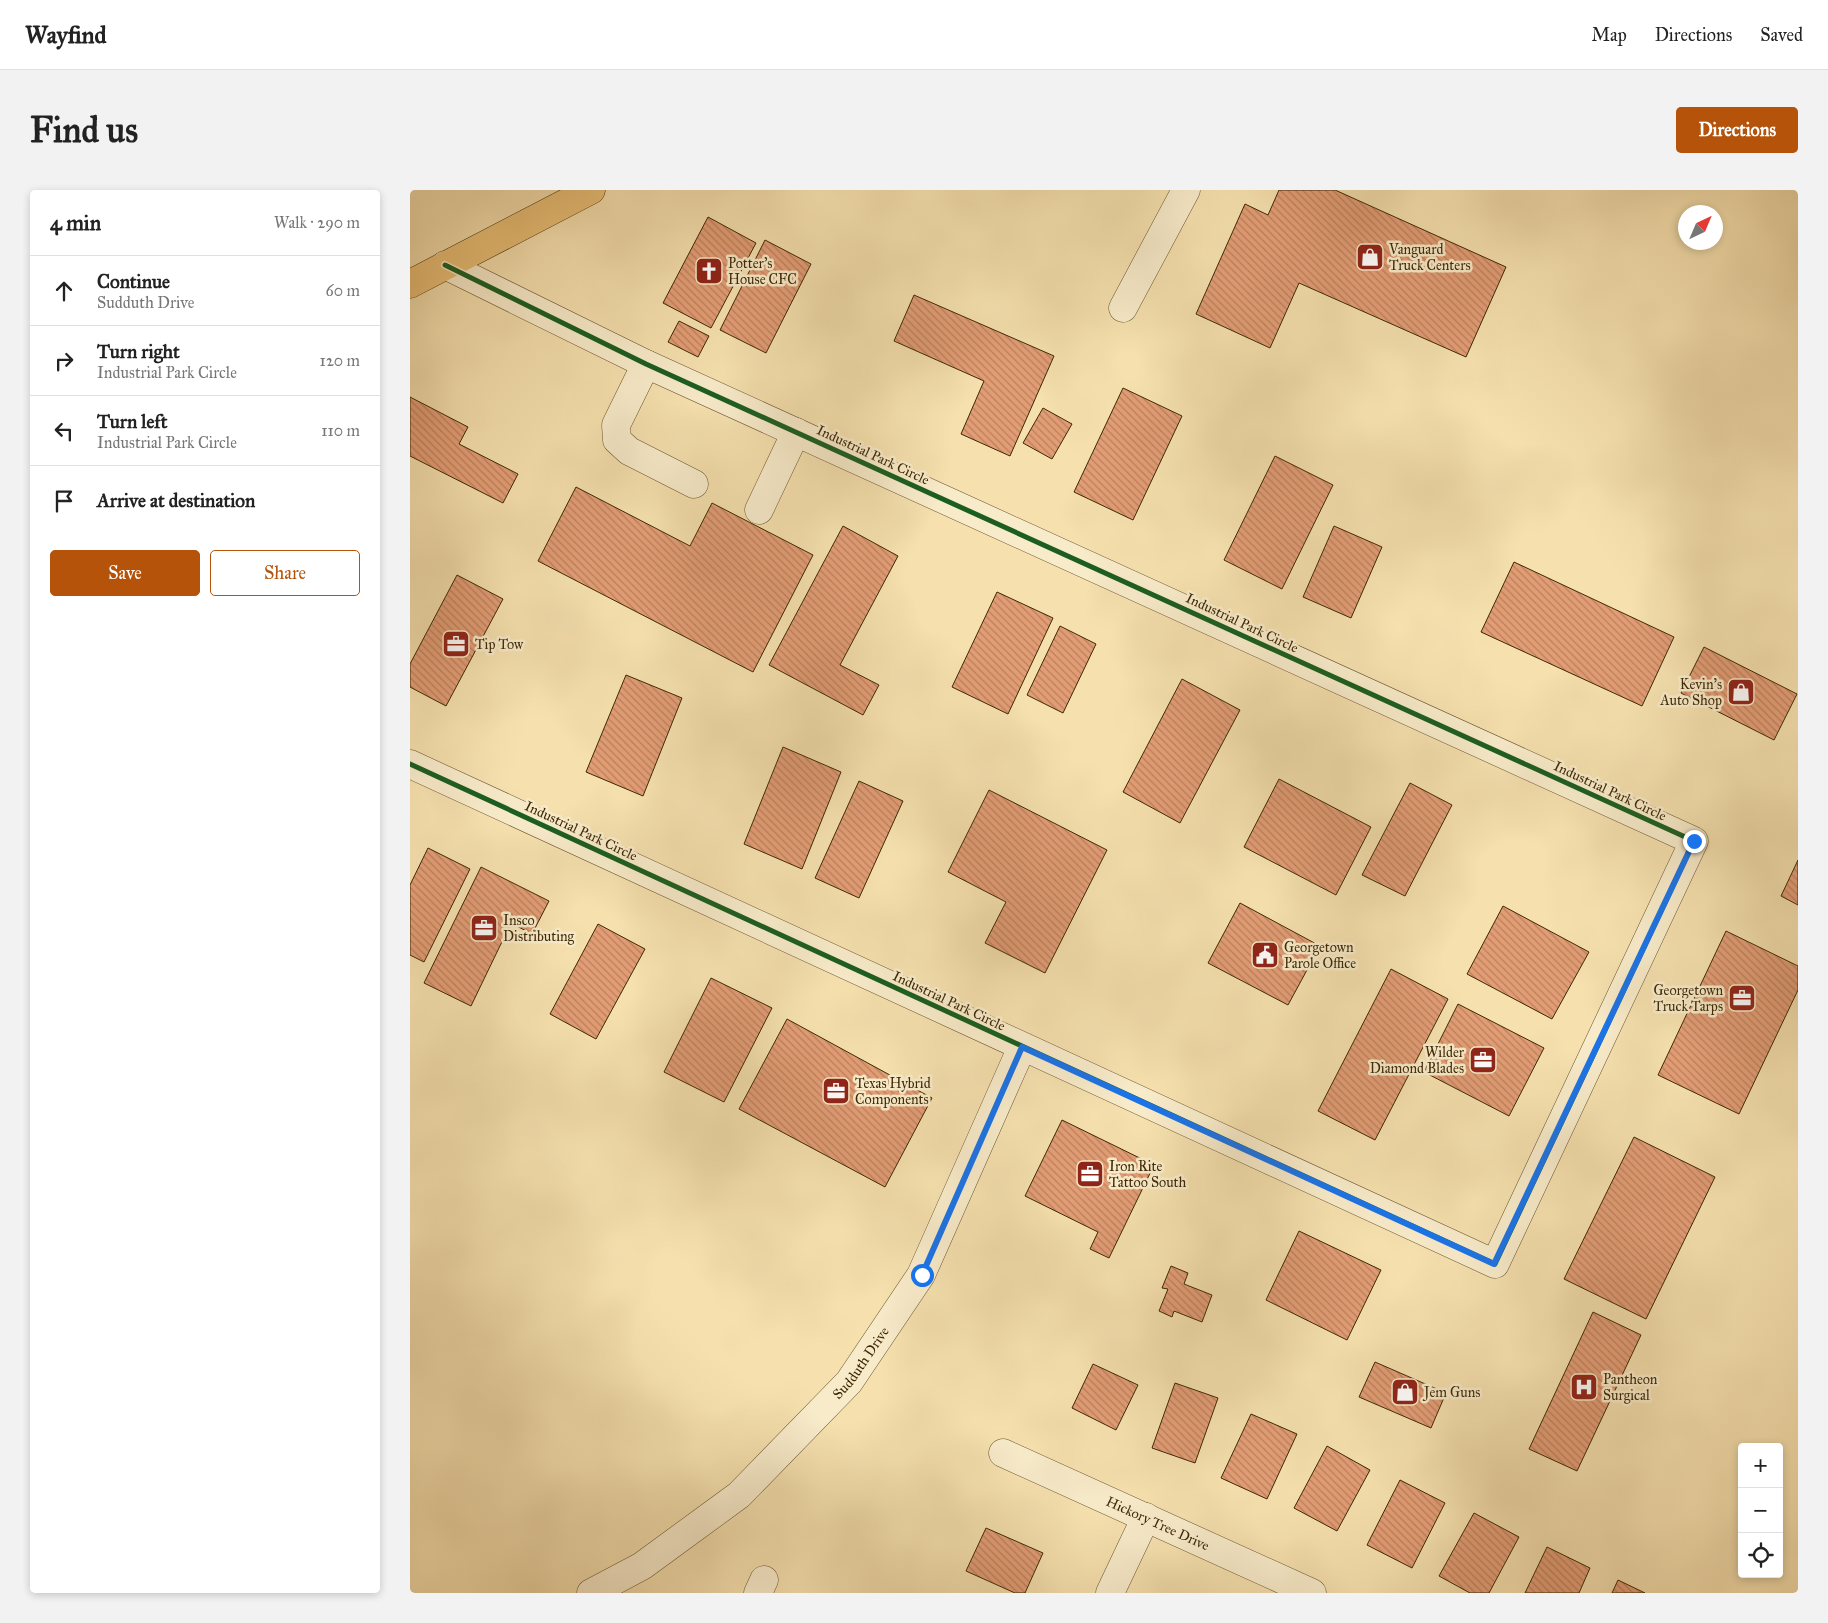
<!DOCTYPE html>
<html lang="en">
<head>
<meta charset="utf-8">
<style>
	body { margin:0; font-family:"IM FELL Great Primer",serif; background:#f2f2f2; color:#222 }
	.controls { position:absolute; right:15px; bottom:15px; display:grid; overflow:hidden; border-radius:5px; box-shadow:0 2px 8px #0003 }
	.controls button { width:45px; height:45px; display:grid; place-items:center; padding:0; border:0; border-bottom:1px solid #e0e0e0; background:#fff; color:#222; font:25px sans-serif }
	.compass { position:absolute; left:1268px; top:15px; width:45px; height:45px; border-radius:50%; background:#fff; box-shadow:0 2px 8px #0003; rotate:44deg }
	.stop { position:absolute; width:15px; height:15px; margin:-11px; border:4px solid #1a73e8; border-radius:50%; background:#fff }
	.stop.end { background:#1a73e8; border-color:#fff; box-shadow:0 1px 5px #0008 }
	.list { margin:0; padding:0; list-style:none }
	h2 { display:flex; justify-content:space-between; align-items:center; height:65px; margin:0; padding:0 20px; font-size:21px }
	h2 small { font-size:16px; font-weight:400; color:#767676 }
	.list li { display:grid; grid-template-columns:32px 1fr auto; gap:15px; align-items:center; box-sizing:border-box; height:70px; padding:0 20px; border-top:1px solid #e0e0e0 }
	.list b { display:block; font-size:19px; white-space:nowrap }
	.list p { margin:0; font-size:16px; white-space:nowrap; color:#767676 }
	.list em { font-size:16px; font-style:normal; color:#767676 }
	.actions { display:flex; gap:10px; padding:15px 20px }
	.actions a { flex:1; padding:11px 0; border:1px solid #b45309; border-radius:5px; text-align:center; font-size:18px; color:#b45309 }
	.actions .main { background:#b45309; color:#fff }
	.icon { flex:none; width:28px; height:28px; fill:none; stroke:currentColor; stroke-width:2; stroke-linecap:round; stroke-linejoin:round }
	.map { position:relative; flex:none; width:1388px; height:1403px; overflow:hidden; border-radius:5px }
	header { display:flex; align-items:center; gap:30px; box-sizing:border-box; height:70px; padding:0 25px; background:#fff; border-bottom:1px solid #e0e0e0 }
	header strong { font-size:24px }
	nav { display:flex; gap:28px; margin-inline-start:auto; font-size:18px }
	.intro { display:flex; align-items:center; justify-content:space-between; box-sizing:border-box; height:120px; padding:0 30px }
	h1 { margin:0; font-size:35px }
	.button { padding:12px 22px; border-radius:5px; background:#b45309; color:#fff; font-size:18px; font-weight:700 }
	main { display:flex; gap:30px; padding:0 30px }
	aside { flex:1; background:#fff; border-radius:5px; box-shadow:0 2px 8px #0003 }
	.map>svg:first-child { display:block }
	.building { fill:url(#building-back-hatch); stroke:#3d2805 }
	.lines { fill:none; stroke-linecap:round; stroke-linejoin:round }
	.minor-casing { stroke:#6b562f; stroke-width:29 }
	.major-casing { stroke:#3d2805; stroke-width:29 }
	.minor { stroke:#f8ebca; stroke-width:28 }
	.major { stroke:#eac077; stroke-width:28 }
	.cycleway-casing { stroke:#f8ebca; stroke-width:8 }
	.cycleway { stroke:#1b5e20; stroke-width:5 }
	.route { stroke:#1a73e8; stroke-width:6 }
	.labels { text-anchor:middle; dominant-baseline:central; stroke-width:5; stroke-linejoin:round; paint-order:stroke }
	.poi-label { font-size:14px; fill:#3d2805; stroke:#f8ebca; text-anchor:start }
	.street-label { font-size:14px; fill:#3d2805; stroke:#f8ebca }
</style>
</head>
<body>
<header>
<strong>Wayfind</strong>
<nav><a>Map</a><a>Directions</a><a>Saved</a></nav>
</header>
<div class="intro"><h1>Find us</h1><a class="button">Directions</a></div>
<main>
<aside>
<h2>4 min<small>Walk · 290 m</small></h2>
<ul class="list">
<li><svg class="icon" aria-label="ahead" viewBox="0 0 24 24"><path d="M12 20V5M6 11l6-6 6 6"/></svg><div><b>Continue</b><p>Sudduth Drive</p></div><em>60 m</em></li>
<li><svg class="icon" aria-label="right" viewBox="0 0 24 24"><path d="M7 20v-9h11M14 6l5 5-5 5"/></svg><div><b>Turn right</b><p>Industrial Park Circle</p></div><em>120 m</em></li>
<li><svg class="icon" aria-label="left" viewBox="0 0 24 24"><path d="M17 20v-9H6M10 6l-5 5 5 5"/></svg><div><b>Turn left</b><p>Industrial Park Circle</p></div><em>110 m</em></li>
<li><svg class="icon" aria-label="arrive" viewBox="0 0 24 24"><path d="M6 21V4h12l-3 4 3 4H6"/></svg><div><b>Arrive at destination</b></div></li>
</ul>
<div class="actions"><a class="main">Save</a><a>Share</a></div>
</aside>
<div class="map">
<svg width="1388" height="1403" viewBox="0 0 1388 1403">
	<defs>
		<pattern id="building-back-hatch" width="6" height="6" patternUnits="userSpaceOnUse" patternTransform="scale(1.25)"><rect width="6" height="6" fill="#e39d75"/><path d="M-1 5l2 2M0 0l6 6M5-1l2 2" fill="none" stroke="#b9805e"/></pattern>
	</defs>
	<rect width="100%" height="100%" fill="#f5e0ae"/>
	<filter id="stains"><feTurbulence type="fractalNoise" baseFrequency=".004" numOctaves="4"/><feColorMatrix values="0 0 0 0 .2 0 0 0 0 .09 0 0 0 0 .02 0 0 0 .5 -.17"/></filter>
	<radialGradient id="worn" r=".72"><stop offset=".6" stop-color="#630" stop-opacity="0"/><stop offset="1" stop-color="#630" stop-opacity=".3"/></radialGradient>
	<g class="building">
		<polygon points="869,0 925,0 1096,77 1056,167 889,93 860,158 786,124 835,14 858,25"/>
		<polygon points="298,27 346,53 301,138 253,113"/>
		<polygon points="355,50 401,74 356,163 310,140"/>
		<polygon points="504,105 644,166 600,266 551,244 574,191 484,151"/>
		<polygon points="269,131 299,146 288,167 258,152"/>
		<polygon points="713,198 772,226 723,330 664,302"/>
		<polygon points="0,207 58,237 49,254 108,284 93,313 0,266"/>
		<polygon points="633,218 662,234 642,269 613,253"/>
		<polygon points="865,266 923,295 872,399 814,370"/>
		<polygon points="166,297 280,356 302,313 403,365 343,482 128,371"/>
		<polygon points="433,336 488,366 430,475 469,495 453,525 359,475"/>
		<polygon points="924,336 972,357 941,428 893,407"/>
		<polygon points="1104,372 1264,447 1232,516 1071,442"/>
		<polygon points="47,385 93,409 36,516 0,497 0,474"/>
		<polygon points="587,402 643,428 598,524 542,497"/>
		<polygon points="650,436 686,454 653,523 617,505"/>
		<polygon points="1294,457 1387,504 1364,550 1271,503"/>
		<polygon points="216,485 272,508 233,606 176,582"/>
		<polygon points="772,489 830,520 770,633 713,602"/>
		<polygon points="373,557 431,582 392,679 334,654"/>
		<polygon points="869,589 961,637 926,705 834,657"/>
		<polygon points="449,591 493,611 449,708 405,688"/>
		<polygon points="1000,593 1042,615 995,706 952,685"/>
		<polygon points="579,600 697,660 635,783 575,753 596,712 538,682"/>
		<polygon points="18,658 60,679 14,772 0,765 0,695"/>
		<polygon points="1388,670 1388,715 1371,706"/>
		<polygon points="71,677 139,711 122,744 101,733 61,816 14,793"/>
		<polygon points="830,713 910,756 878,815 798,773"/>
		<polygon points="1093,716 1179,762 1142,829 1057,784"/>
		<polygon points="188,734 235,759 186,849 140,824"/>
		<polygon points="1316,741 1388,776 1388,800 1329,924 1248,885"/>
		<polygon points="981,779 1038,809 965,950 908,921"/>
		<polygon points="301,788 362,818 314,912 254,882"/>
		<polygon points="1048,814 1134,858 1099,926 1014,882"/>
		<polygon points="377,829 522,908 475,997 329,919"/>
		<polygon points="652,930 744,975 699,1068 680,1059 688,1042 615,1006"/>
		<polygon points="1224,947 1305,987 1236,1129 1154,1089"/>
		<polygon points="889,1041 971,1080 937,1150 856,1110"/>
		<polygon points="761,1076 778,1083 774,1094 802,1105 792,1132 764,1121 762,1127 749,1121 758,1099 752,1098"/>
		<polygon points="1183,1122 1231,1145 1167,1281 1119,1259"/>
		<polygon points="965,1172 1036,1203 1021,1238 949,1207"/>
		<polygon points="683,1174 728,1195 706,1240 662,1218"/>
		<polygon points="765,1193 808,1208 785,1273 742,1258"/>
		<polygon points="841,1224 887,1244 857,1309 811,1288"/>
		<polygon points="917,1256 960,1280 927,1341 884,1318"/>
		<polygon points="990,1290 1035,1313 1002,1378 957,1355"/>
		<polygon points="1064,1323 1109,1347 1079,1403 1060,1403 1029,1386"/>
		<polygon points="576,1338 633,1363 615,1403 605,1403 556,1381"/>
		<polygon points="1137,1357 1180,1378 1169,1403 1115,1403"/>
		<polygon points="1208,1390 1235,1403 1202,1403"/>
	</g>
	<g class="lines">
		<g class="minor-casing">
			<g id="minor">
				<polyline points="713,118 776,0"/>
				<polyline points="236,174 206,235 207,250 219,261 284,294"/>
				<polyline points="349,320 386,242"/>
				<polyline points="0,574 1085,1074 1284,651 236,174 35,75"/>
				<path id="s1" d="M593,1263L902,1403"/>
				<path id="s2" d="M181,1403L232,1376L329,1305L439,1192L511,1085L612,857"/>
				<polyline points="348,1403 354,1390"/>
				<polyline points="700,1403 736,1327"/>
			</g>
		</g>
		<g class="major-casing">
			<polyline id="major" points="0,94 181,0"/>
		</g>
		<use href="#minor" class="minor"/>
		<use href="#major" class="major"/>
		<g class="cycleway-casing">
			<polyline id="cycleway" points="0,574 1085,1074 1284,651 236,174 35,75"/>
		</g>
		<use href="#cycleway" class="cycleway"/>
	</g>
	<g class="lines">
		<polyline class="route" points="512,1085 612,857 1084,1074 1284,651"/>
	</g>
	<defs>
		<g id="shop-square" transform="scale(1.4375)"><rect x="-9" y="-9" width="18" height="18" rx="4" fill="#8f2418" stroke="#f8ebca"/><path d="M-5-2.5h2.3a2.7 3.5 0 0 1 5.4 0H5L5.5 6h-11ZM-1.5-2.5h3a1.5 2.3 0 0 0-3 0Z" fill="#fff"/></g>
		<g id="church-square" transform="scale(1.4375)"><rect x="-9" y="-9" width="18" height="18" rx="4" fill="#8f2418" stroke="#f8ebca"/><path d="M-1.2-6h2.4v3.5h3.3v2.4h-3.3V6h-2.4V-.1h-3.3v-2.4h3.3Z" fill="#fff"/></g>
		<g id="office-square" transform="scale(1.4375)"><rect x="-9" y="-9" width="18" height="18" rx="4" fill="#8f2418" stroke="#f8ebca"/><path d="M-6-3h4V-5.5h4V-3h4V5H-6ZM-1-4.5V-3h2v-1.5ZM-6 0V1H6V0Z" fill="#fff"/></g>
		<g id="civic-square" transform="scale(1.4375)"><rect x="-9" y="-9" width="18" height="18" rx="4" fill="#8f2418" stroke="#f8ebca"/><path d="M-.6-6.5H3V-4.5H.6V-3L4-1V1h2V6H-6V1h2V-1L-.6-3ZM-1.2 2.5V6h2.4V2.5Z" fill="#fff"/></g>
		<g id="hospital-square" transform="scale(1.4375)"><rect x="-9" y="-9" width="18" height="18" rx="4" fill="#8f2418" stroke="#f8ebca"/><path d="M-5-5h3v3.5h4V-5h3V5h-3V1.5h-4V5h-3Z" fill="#fff"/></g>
	</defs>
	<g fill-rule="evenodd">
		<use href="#shop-square" x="960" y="67"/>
		<use href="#church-square" x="299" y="81"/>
		<use href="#office-square" x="46" y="454"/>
		<use href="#shop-square" x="1331" y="502"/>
		<use href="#office-square" x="74" y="738"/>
		<use href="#civic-square" x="855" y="765"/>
		<use href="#office-square" x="1332" y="808"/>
		<use href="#office-square" x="1073" y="870"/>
		<use href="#office-square" x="426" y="901"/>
		<use href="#office-square" x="680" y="984"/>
		<use href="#hospital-square" x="1174" y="1197"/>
		<use href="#shop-square" x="995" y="1202"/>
	</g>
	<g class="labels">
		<g class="poi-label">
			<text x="979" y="59">Vanguard<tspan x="979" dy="16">Truck Centers</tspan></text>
			<text x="318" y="73">Potter's<tspan x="318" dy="16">House CFC</tspan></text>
			<text x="65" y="454">Tip Tow</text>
			<text x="1312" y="494" text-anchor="end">Kevin's<tspan x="1312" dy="16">Auto Shop</tspan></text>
			<text x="93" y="730">Insco<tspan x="93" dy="16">Distributing</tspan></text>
			<text x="874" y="757">Georgetown<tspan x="874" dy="16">Parole Office</tspan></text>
			<text x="1313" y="800" text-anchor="end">Georgetown<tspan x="1313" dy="16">Truck Tarps</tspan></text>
			<text x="1054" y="862" text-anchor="end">Wilder<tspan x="1054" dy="16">Diamond Blades</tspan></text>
			<text x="445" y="893">Texas Hybrid<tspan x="445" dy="16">Components</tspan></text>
			<text x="699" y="976">Iron Rite<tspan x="699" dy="16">Tattoo South</tspan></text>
			<text x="1193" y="1189">Pantheon<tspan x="1193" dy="16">Surgical</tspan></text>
			<text x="1014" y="1202">Jem Guns</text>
		</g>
		<g class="street-label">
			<text transform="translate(463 265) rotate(25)">Industrial Park Circle</text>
			<text transform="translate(832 433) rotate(25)">Industrial Park Circle</text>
			<text transform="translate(1200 601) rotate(25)">Industrial Park Circle</text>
			<text transform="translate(171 641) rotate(25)">Industrial Park Circle</text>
			<text transform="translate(539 811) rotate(25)">Industrial Park Circle</text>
			<text stroke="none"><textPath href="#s2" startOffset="358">Sudduth Drive</textPath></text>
			<text stroke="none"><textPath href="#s1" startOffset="170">Hickory Tree Drive</textPath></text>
		</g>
	</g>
	<rect width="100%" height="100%" filter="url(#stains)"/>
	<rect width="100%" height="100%" fill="url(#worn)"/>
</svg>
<div class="controls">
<button>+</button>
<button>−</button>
<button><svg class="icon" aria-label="locate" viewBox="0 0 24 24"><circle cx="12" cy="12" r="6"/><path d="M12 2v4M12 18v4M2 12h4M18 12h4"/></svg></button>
</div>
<svg class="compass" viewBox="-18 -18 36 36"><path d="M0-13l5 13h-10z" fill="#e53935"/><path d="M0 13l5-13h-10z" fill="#767676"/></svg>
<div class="stop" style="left:512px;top:1085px"></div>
<div class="stop end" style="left:1284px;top:651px"></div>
</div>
</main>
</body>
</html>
